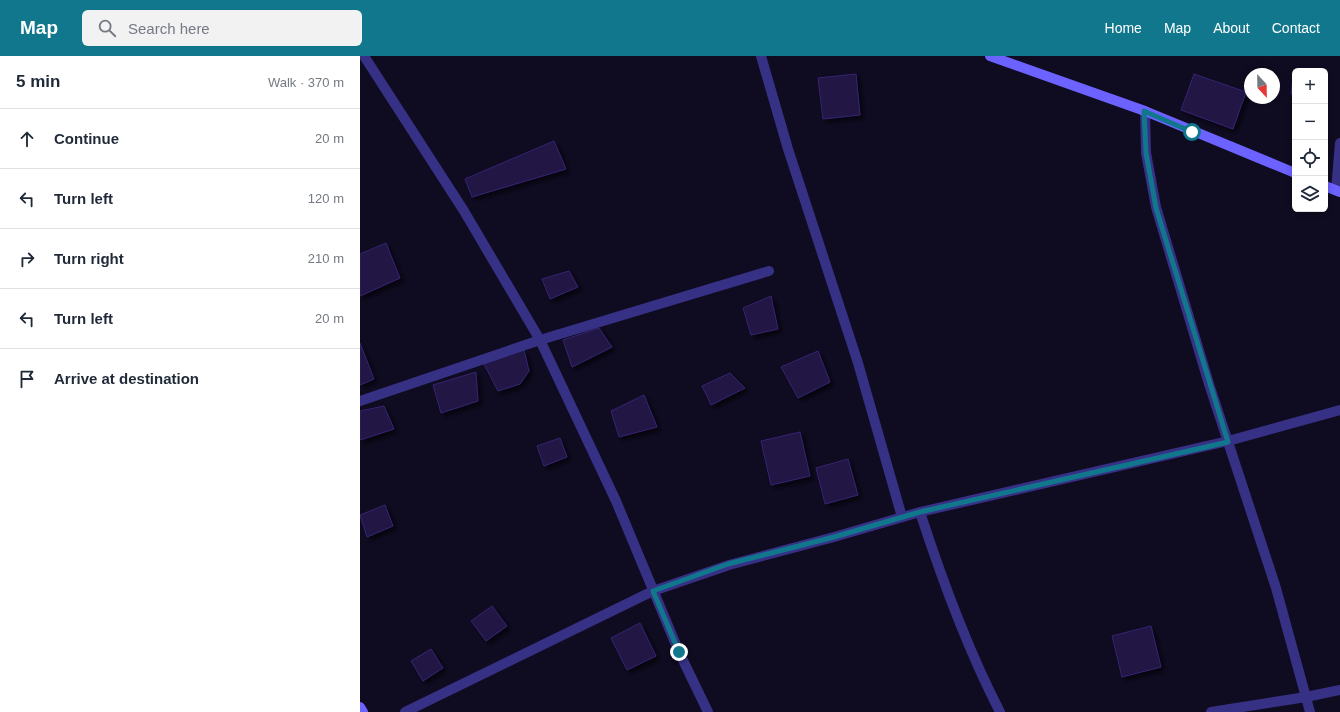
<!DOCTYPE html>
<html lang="en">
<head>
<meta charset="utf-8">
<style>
	body { margin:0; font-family:Arial,sans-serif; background:#f2f2f3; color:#1f2937 }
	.controls { position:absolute; right:12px; top:12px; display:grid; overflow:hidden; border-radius:6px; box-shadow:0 2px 6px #0003 }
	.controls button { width:36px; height:36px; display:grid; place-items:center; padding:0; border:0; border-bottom:1px solid #e0e1e3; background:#fff; color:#1f2937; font:20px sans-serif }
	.compass { position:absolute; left:884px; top:12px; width:36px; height:36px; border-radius:50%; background:#fff; box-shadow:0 2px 6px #0003; rotate:158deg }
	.stop { position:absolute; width:12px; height:12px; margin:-9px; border:3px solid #11778d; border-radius:50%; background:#fff }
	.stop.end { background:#11778d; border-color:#fff; box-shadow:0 1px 4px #0008 }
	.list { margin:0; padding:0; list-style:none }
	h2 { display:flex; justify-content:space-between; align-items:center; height:52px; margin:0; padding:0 16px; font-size:17px }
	h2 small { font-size:13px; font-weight:400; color:#747a83 }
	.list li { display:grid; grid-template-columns:26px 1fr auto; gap:12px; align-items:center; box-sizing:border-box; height:60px; padding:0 16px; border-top:1px solid #e0e1e3 }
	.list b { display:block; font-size:15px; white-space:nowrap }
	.list em { font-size:13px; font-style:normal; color:#747a83 }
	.icon { flex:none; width:22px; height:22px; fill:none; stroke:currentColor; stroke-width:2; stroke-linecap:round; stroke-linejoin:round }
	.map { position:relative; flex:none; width:980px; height:656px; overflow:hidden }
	header { display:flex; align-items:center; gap:24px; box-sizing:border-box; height:56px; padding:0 20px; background:#11778d; color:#fff }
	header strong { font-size:19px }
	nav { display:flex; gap:22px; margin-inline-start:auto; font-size:14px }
	.search { width:280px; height:36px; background:#f2f2f3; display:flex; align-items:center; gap:10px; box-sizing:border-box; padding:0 14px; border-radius:6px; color:#747a83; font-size:15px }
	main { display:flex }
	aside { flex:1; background:#fff }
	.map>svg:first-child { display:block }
	.building { fill:#201544; stroke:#362572; filter:url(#shadow) }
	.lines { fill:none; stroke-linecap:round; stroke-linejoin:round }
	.street { stroke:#373185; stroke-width:10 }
	.secondary { stroke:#6b62ff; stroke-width:10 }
	.route { stroke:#11778d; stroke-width:5 }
</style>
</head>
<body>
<header>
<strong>Map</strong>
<div class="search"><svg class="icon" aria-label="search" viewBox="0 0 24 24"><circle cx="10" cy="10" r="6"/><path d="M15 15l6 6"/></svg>Search here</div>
<nav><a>Home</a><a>Map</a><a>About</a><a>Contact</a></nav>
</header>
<main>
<aside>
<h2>5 min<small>Walk · 370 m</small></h2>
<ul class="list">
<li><svg class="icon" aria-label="ahead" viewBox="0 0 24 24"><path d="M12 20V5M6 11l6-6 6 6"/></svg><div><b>Continue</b></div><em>20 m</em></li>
<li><svg class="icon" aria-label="left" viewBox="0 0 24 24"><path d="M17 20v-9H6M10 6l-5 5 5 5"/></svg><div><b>Turn left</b></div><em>120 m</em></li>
<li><svg class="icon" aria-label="right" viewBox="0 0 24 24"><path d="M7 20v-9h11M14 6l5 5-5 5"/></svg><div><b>Turn right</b></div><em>210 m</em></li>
<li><svg class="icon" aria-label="left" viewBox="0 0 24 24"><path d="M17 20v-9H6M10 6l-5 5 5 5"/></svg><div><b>Turn left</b></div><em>20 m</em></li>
<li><svg class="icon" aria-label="arrive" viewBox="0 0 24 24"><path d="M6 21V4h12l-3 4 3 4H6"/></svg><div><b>Arrive at destination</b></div></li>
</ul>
</aside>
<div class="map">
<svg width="980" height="656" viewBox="0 0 980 656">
	<defs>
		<filter id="shadow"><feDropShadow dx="3.5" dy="3.5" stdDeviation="2" flood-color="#0009"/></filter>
	</defs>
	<rect width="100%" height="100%" fill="#0f0b21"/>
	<g class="building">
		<polygon points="934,14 940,15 935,15 935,39 931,38"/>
		<polygon points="496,18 500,59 463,63 458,22"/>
		<polygon points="834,18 886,36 873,73 821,54"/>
		<polygon points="194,85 206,113 112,141 105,123"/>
		<polygon points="26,187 40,222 0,240 0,198"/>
		<polygon points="209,215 218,231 190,243 182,223"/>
		<polygon points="411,240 418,273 391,279 383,252"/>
		<polygon points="239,272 252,291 212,311 203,284"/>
		<polygon points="0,287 14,323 0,329"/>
		<polygon points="164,294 169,315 160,328 138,335 124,308"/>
		<polygon points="458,295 470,326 438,342 421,311"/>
		<polygon points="116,316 118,345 81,357 73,329"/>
		<polygon points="370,317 385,332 351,349 342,330"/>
		<polygon points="284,339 297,371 259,381 251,355"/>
		<polygon points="24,350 34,373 0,384 0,355"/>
		<polygon points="440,376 450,420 411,429 401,385"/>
		<polygon points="200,382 207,401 184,410 177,390"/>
		<polygon points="488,403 498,439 465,448 456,412"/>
		<polygon points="25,449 33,470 7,481 0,459"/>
		<polygon points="132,550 147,570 126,585 111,565"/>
		<polygon points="280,567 296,600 267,614 251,582"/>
		<polygon points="791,570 801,611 762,621 752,580"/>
		<polygon points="71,593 83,612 63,625 51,605"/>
	</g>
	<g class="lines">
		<g class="street">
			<polyline points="4,0 104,155 180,284 256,445 319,596 348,656"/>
			<polyline points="401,0 428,93 498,307 542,461"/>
			<polyline points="785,55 786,97 796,151 849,328 916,532 950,656"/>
			<polyline points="976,134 980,87"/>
			<polyline points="0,345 180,284 409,215"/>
			<path d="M560,456C582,524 607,592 640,656"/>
			<polyline points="45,656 293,535 369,509 474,481 560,456 868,385 980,354"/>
			<polyline points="851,656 946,641 980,634"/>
		</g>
		<g class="secondary">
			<polyline points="630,0 785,55 935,117"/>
			<polyline points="965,130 980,136"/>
			<polyline points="0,651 3,656"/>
		</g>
	</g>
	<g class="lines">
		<polyline class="route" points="319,596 293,535 368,508 474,481 560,456 868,386 796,152 786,97 784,55 832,76"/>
	</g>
</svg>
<div class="controls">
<button>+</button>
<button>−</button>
<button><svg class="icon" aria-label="locate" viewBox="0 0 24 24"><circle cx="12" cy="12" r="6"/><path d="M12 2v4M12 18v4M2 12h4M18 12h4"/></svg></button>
<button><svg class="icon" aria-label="layers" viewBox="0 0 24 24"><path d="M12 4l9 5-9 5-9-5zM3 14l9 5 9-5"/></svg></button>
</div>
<svg class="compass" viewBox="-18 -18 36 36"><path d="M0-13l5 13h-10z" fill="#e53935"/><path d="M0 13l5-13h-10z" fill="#747a83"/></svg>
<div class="stop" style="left:832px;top:76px"></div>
<div class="stop end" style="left:319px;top:596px"></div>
</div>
</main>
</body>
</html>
